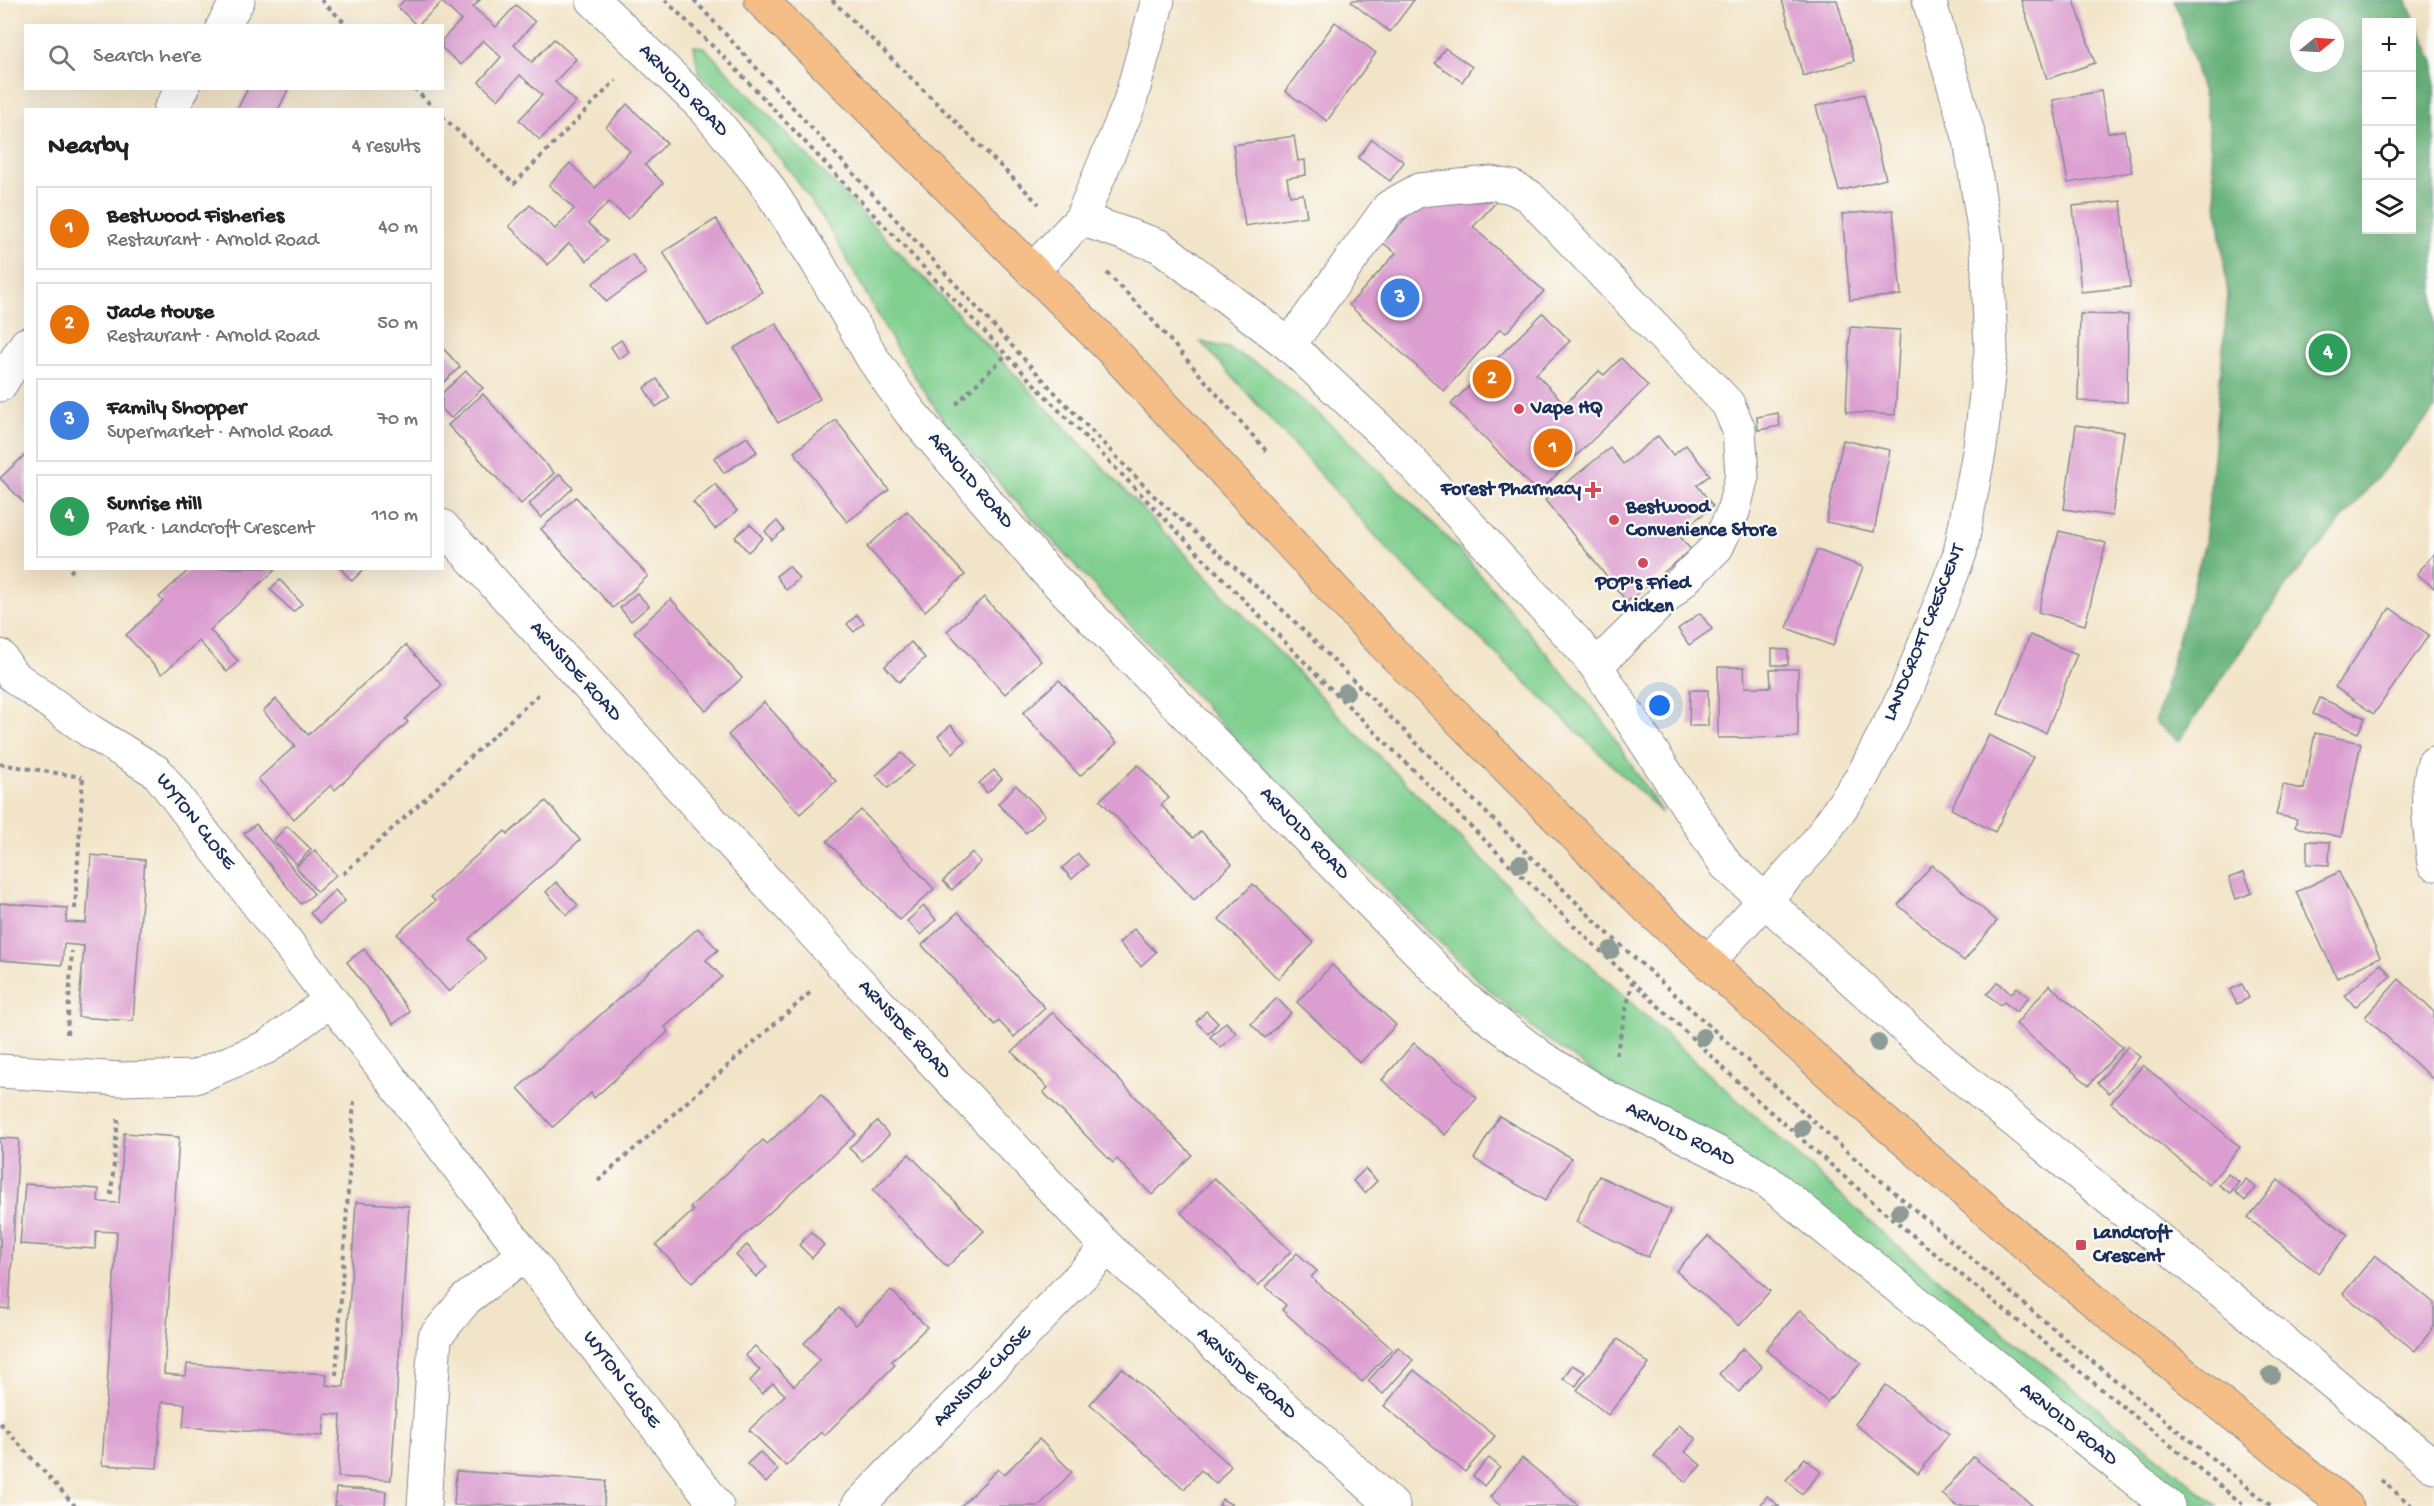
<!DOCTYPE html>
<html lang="en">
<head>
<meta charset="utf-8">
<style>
	body { margin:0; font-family:"Gochi Hand",sans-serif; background:#f6f6f6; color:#222 }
	.controls { position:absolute; right:18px; top:18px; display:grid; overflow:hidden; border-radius:0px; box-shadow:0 6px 24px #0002 }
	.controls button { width:54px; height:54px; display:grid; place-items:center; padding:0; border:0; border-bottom:2px solid #e0e0e0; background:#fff; color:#222; font:30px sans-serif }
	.compass { position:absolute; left:2290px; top:18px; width:54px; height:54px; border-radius:50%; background:#fff; box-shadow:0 6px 24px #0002; rotate:72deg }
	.you { position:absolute; left:1660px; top:706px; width:21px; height:21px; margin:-15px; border:4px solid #fff; border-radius:50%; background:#1a73e8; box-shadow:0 0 0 9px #1a73e833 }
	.badge { display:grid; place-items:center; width:39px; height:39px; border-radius:50%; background:#2563eb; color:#fff; font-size:20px; font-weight:700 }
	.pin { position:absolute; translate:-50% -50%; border:3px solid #fff; box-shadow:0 2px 6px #0006 }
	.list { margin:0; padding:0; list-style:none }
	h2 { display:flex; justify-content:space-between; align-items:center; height:78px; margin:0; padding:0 24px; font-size:26px }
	h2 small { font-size:20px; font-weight:400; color:#767676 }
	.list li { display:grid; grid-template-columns:39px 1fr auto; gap:18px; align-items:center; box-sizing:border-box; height:84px; margin:0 12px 12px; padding:0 12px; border:2px solid #e0e0e0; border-radius:0px }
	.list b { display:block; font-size:22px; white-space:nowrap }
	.list p { margin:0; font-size:20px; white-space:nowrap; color:#767676 }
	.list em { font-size:20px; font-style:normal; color:#767676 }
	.icon { flex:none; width:33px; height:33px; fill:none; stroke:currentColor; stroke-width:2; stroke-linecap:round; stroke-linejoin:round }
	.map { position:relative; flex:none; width:2434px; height:1506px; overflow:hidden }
	.search { position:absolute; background:#fff; box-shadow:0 6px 24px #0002; left:24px; top:24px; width:420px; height:66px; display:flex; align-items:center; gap:15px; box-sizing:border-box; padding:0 21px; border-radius:0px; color:#767676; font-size:22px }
	.panel { position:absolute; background:#fff; box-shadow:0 6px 24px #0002; left:24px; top:108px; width:420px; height:462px; border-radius:0px }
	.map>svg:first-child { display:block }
	.green { fill:#80cf8f; stroke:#4e7f76; stroke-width:1.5 }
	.forest { fill:#68b27a; stroke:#42706c; stroke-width:1.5; fill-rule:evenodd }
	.building { fill:#dc9ed0 }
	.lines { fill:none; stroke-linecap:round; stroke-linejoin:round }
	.minor-casing { stroke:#868a93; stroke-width:35 }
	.major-casing { stroke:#868a93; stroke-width:35 }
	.path { stroke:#868a93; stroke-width:4; stroke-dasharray:4.5 4.5; stroke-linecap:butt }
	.minor { stroke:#fff; stroke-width:33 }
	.major { stroke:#f6be87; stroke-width:33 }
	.tree { fill:#8c9b96 }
	.poi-dot { fill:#d1495b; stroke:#fdfcf7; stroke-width:2 }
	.labels { text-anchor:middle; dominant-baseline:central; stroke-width:4.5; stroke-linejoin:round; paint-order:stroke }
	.street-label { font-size:20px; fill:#1b2f5e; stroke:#fdfcf7 }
	.poi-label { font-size:20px; font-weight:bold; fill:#1b2f5e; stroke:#fdfcf7; text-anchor:start }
</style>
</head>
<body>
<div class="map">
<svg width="2434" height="1506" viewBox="0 0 2434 1506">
	<rect width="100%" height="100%" fill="#fdfcf7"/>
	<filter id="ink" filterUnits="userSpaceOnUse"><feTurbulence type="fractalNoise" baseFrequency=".0167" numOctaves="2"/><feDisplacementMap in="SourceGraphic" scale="12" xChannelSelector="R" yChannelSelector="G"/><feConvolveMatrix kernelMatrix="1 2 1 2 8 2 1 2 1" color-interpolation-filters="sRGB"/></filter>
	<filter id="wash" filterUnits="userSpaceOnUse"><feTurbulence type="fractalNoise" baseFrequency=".008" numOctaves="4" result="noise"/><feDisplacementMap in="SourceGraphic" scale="24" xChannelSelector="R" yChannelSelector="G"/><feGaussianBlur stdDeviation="1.35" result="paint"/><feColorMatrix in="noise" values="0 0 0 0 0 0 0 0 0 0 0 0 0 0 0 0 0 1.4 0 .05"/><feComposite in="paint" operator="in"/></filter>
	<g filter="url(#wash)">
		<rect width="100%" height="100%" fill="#f2e4c8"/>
		<g class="green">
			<polygon points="694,46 704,47 1340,717 1553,931 1884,1235 2218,1506 2178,1506 1610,1084 1545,1038 1476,978 1255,760 947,426 897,349 827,224 791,172 734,104 699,75"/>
			<polygon points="1201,342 1228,348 1267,370 1345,437 1460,551 1604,722 1662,813 1393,555"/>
		</g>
		<path class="forest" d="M2175,0H2406L2434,62V410L2285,587L2179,741L2155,723L2205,543L2228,296L2205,100ZM2366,22H2412V230H2366ZM2299,27H2335V63H2299Z"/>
		<g id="blocks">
			<g class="building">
				<polygon points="404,0 480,0 473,7 496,27 516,5 535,22 514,45 532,62 554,39 576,59 555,82 576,102 540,140 519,120 542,95 520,75 498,100 479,82 501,57 483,40 461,65 442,48 442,40 461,20 442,2 417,26 398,7"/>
				<polygon points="1353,0 1414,0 1390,32 1351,2"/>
				<polygon points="1782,0 1837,0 1854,61 1803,76"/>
				<polygon points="2021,0 2074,0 2095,63 2047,79"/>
				<polygon points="1335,22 1376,53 1327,121 1285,91"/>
				<polygon points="1445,48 1472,67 1462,82 1435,63"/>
				<polygon points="248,88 289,88 278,110 237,110"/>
				<polygon points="2101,91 2108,133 2124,130 2132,172 2068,183 2053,100"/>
				<polygon points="1864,94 1886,179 1839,191 1816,106"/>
				<polygon points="627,104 667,143 645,165 663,183 628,219 609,202 588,223 607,241 587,261 569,243 548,265 509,226 530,205 555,229 574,209 549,185 570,163 595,188 613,169 630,151 606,127"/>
				<polygon points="1294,136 1298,161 1305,160 1306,175 1287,178 1290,196 1303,194 1307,216 1245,226 1233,145"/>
				<polygon points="1372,139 1404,162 1390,181 1358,158"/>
				<polygon points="1498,200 1473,227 1544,291 1506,333 1500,329 1444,391 1349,305 1396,253 1383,243 1411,212 1423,206"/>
				<polygon points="2121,201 2130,287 2081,292 2073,206"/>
				<polygon points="1893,210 1901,295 1850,300 1842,214"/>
				<polygon points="716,219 762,292 708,326 663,252"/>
				<polygon points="632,254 646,273 606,302 593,283"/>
				<polygon points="1543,313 1570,341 1536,374 1565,404 1599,371 1604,375 1621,358 1648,386 1538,493 1451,404"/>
				<polygon points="2080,314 2128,315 2127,402 2078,401"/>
				<polygon points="776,323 820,399 778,423 734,348"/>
				<polygon points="1850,327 1900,330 1895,415 1846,412"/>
				<polygon points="621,340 629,352 619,359 611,347"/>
				<polygon points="442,347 460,367 442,384"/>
				<polygon points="466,371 483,388 451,418 442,409 442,393"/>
				<polygon points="657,379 670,398 656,407 644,388"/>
				<polygon points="483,394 554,473 521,504 448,425"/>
				<polygon points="1778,413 1780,426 1758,430 1757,417"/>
				<polygon points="836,420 889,490 847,522 794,452"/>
				<polygon points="2076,425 2124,432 2112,516 2064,509"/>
				<polygon points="1658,436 1673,455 1686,445 1710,475 1697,485 1713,506 1678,534 1691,550 1627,602 1545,500 1610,448 1623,464"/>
				<polygon points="747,437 757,452 724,473 714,458"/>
				<polygon points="1843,440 1890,450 1874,532 1826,522"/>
				<polygon points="26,454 26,505 0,478"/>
				<polygon points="560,474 573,488 541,518 529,504"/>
				<polygon points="715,484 737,511 715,529 693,502"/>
				<polygon points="576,497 648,576 613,608 541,529"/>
				<polygon points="907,511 965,575 925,611 867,547"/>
				<polygon points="777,521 784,530 772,540 765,531"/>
				<polygon points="750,524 763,538 748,552 735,537"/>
				<polygon points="2059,531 2106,543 2085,625 2038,612"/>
				<polygon points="1817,550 1863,567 1833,646 1787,628"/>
				<polygon points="2434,553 2434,588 2417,574"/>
				<polygon points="789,566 799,579 786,590 776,576"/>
				<polygon points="191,568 277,568 210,630 238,661 227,672 199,641 162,674 126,635 163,601 159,597"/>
				<polygon points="340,568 365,568 352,581"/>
				<polygon points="280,580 302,604 293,612 270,589"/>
				<polygon points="637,593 649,606 631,621 620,608"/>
				<polygon points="984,597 1041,661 1005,694 947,631"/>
				<polygon points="671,599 742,678 706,711 634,632"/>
				<polygon points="2390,608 2429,635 2374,714 2335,687"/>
				<polygon points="1700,613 1712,629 1689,645 1678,629"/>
				<polygon points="857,615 864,623 854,632 847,624"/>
				<polygon points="2030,635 2077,654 2046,733 1998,714"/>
				<polygon points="911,642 925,658 899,682 885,666"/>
				<polygon points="406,645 442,685 405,719 408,722 335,790 331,785 294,819 258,779 295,746 263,711 276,699 308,735"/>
				<polygon points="1772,649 1788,650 1788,665 1772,665"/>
				<polygon points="1718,667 1744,667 1745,687 1771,687 1770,669 1798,669 1798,737 1718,738"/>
				<polygon points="1059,680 1117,743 1080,776 1023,713"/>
				<polygon points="1690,690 1708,690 1708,726 1689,726"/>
				<polygon points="2320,698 2365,718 2358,733 2313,714"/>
				<polygon points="764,702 836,781 800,814 728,735"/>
				<polygon points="951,725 965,741 953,753 938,736"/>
				<polygon points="2315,733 2361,743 2341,837 2295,827 2297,819 2276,815 2283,785 2304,789"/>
				<polygon points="1989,735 2033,757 1995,832 1951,809"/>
				<polygon points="902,753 914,766 888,788 876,775"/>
				<polygon points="1138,765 1169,798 1161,805 1193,838 1201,831 1232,864 1194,900 1100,800"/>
				<polygon points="994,770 1002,779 987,793 979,783"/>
				<polygon points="1016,785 1045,815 1026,833 998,804"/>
				<polygon points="546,801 580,840 469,939 486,959 449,992 397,934 435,901 431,897 468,863 505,831 508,834"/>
				<polygon points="861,810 934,889 900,920 827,841"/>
				<polygon points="256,824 314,894 301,904 244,833"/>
				<polygon points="287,826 311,849 297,864 273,841"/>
				<polygon points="2307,841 2330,842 2329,865 2307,864"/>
				<polygon points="315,850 336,875 317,892 296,867"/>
				<polygon points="972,852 981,862 952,890 943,881"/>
				<polygon points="1078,854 1088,865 1072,879 1062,868"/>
				<polygon points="91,855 145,860 133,1021 78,1017 84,946 64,944 62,965 0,960 0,903 67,908 66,922 86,923"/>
				<polygon points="1932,865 1997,921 1964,961 1898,905"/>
				<polygon points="2244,872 2252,893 2236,899 2229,878"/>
				<polygon points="2339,872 2380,957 2337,978 2296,892"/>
				<polygon points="556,882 578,905 567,915 546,892"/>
				<polygon points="1253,884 1314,943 1278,979 1219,919"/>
				<polygon points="335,890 345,901 320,923 310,913"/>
				<polygon points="924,906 936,920 921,935 907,921"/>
				<polygon points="958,912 1045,1008 1014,1037 999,1021 995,1025 922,945"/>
				<polygon points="698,928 718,950 706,960 722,977 665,1027 668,1032 594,1098 591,1093 553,1127 518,1088"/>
				<polygon points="1134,929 1156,952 1141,966 1119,943"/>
				<polygon points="364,949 410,1012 393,1024 347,962"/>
				<polygon points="2381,964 2391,976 2355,1007 2345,995"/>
				<polygon points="1332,965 1396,1025 1360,1063 1297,1002"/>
				<polygon points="2399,979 2434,1012 2434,1080 2365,1017"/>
				<polygon points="1998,982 2011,994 2017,987 2029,997 2016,1012 2004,1002 2000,1005 1987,994"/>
				<polygon points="2242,984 2249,998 2237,1004 2230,990"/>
				<polygon points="2049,985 2122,1047 2089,1085 2016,1024"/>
				<polygon points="1277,998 1291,1013 1265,1038 1251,1024"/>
				<polygon points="1206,1011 1218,1023 1208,1034 1196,1022"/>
				<polygon points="1053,1012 1192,1155 1152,1195 1117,1159 1113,1163 1043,1092 1048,1088 1012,1052"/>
				<polygon points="1226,1022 1236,1033 1221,1048 1210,1037"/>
				<polygon points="1414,1043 1477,1098 1445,1135 1382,1080"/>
				<polygon points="2128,1046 2140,1057 2109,1093 2098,1083"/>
				<polygon points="2143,1065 2240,1147 2209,1185 2111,1103"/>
				<polygon points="821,1095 856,1134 692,1283 656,1245 693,1211 690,1207 763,1140 767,1144"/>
				<polygon points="1499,1116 1571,1158 1545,1201 1474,1159"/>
				<polygon points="877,1121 889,1135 862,1161 849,1148"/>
				<polygon points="124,1133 179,1137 164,1374 186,1376 187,1364 327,1374 326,1385 344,1387 356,1202 409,1206 391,1480 338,1477 341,1415 325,1414 323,1436 183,1427 185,1404 162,1402 157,1468 102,1465 117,1232 96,1231 95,1249 20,1244 25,1184 99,1189 98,1202 119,1203"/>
				<polygon points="0,1138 19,1139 9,1309 0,1308"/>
				<polygon points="909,1154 984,1231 947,1267 873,1190"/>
				<polygon points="1365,1169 1377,1181 1365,1193 1353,1181"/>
				<polygon points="2228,1174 2239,1182 2230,1193 2219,1185"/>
				<polygon points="1599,1176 1671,1210 1648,1257 1576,1222"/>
				<polygon points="1214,1178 1291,1251 1258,1286 1181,1213"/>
				<polygon points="2246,1179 2256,1188 2245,1201 2235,1192"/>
				<polygon points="2278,1180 2348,1235 2318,1273 2248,1218"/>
				<polygon points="811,1232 824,1245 812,1258 799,1245"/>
				<polygon points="1708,1236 1770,1291 1739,1326 1676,1271"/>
				<polygon points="747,1245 767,1267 756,1277 736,1255"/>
				<polygon points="1297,1253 1317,1271 1311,1277 1392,1349 1362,1382 1282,1310 1286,1305 1266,1287"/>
				<polygon points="2375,1255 2434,1303 2434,1327 2415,1351 2343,1294"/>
				<polygon points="891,1290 927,1327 892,1361 895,1365 825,1435 821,1432 786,1466 749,1430 785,1395 773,1383 762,1394 750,1381 760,1370 745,1355 755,1346 794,1386 820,1360 804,1343 839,1308 856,1325"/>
				<polygon points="1800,1310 1861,1363 1827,1402 1766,1349"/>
				<polygon points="1618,1339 1649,1364 1608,1415 1577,1390"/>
				<polygon points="1398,1347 1413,1360 1383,1394 1368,1381"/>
				<polygon points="1743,1348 1762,1367 1739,1392 1719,1374"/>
				<polygon points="1572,1365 1585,1372 1576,1386 1563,1379"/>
				<polygon points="1122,1368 1231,1466 1216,1484 1201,1470 1184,1489 1090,1404"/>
				<polygon points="1414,1370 1495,1436 1465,1472 1384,1406"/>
				<polygon points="1886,1385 1949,1434 1918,1474 1855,1424"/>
				<polygon points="1679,1425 1696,1439 1685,1452 1701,1465 1686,1482 1654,1456"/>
				<polygon points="1039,1439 1072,1472 1039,1506 961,1506 998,1469 1004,1475"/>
				<polygon points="760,1452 778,1470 766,1483 747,1464"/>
				<polygon points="1973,1457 2007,1484 2033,1506 1957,1506 1942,1494"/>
				<polygon points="1489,1458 1500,1467 1484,1486 1473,1476"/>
				<polygon points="1522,1458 1563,1492 1579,1506 1501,1506 1490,1497"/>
				<polygon points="1805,1458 1821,1472 1802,1494 1786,1480"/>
				<polygon points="456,1471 606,1481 604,1506 454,1505"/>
				<polygon points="336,1488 386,1491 385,1506 335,1506"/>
				<polygon points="1767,1496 1779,1506 1760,1506"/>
				<polygon points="1222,1499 1234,1506 1219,1506"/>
			</g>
		</g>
	</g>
	<g filter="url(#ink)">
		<use href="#blocks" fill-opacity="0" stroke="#868a93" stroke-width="1.5"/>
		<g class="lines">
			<g class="minor-casing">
				<g id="minor">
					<polyline points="593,0 706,110 761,177 816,260 873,359 910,412 1047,572 1465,999 1542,1058 1606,1097 1736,1162 1767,1181 2168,1506"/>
					<polyline points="223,26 238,0"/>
					<polyline points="170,110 183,88"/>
					<polyline points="1081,219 1160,246 1289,345 1396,445 1577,643 1596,666 1726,865 1943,1062 2434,1466"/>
					<polyline points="1032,271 1081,219 1129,105 1158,0"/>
					<polyline points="1289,345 1389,207 1419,190 1491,183 1512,187 1529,196 1728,404 1739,430 1742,476 1733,512 1717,547 1596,666"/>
					<polyline points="0,385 26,344"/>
					<polyline points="442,526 842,964 1108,1248 1393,1506"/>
					<polyline points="0,656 12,675 90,731 157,772 717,1506"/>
					<path d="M2434,763C2424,795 2430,831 2434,864"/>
					<polyline points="1708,962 1815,845 1862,777 1906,692 1960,553 1980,447 1991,351 1987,247 1970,140 1929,0"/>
					<polyline points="0,1071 121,1079 195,1077 267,1047 331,1000"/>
					<polyline points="424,1506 435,1337 466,1299 525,1254"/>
					<polyline points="858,1506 1108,1248"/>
				</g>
			</g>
			<g class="major-casing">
				<polyline id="major" points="761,0 1111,349 1382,642 1648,908 1876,1115 2055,1269 2346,1506"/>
			</g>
			<g class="path">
				<polyline points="321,0 348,26"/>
				<polyline points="665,0 733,66 1052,403 1322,680 1507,862 1755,1098 1889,1216 2245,1506"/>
				<polyline points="694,0 1059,397 1153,495 1286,613 1601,927 1843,1148 2072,1345 2271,1506"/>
				<polyline points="832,0 1039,204"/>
				<polyline points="414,88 436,110"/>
				<polyline points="442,116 514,184 616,80"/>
				<polyline points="1107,273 1148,315 1268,453"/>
				<polyline points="956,404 1006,355"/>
				<polyline points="70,572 74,568"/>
				<polyline points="0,764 82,777"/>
				<polyline points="343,874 539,694"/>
				<polyline points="75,909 83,776"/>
				<polyline points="67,1034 72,951"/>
				<polyline points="1616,1055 1632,983"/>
				<polyline points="598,1181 813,990"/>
				<polyline points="111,1195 118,1119"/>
				<polyline points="336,1375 354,1100"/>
				<polyline points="0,1423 75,1506"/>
				<polyline points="2381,1480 2412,1506"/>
			</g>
			<use href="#minor" class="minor"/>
			<use href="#major" class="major"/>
		</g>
		<g class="tree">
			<circle cx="1346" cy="692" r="9"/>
			<circle cx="1520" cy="864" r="9"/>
			<circle cx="1611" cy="950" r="9"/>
			<circle cx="1703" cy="1037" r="9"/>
			<circle cx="1878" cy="1043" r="9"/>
			<circle cx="1802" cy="1128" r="9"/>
			<circle cx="1899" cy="1212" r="9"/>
			<circle cx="2271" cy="1375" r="9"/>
		</g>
	</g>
	<g class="poi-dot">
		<circle cx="1519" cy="409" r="6"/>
		<path d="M1590 481h6v6h6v6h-6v6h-6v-6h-6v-6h6z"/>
		<circle cx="1614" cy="520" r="6"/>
		<circle cx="1643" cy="563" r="6"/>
		<rect x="2075" y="1239" width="12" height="12" rx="3"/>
	</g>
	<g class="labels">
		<g class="street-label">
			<text transform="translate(683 91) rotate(46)">ARNOLD ROAD</text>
			<text transform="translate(970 481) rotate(49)">ARNOLD ROAD</text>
			<text transform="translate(1925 633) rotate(-68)">LANDCROFT CRESCENT</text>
			<text transform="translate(575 672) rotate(48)">ARNSIDE ROAD</text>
			<text transform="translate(195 822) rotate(52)">WYTON CLOSE</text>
			<text transform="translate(1304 834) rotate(46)">ARNOLD ROAD</text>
			<text transform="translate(904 1030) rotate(47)">ARNSIDE ROAD</text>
			<text transform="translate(1680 1135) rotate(27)">ARNOLD ROAD</text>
			<text transform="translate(1246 1374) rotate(42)">ARNSIDE ROAD</text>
			<text transform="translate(983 1377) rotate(-46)">ARNSIDE CLOSE</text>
			<text transform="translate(621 1380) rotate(53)">WYTON CLOSE</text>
			<text transform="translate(2068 1425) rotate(39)">ARNOLD ROAD</text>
		</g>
		<g class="poi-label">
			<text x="1531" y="409">Vape HQ</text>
			<text x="1581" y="490" text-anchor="end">Forest Pharmacy</text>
			<text x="1626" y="508">Bestwood<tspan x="1626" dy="23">Convenience Store</tspan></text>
			<text x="1643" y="584" text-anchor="middle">POP's Fried<tspan x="1643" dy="23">Chicken</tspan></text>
			<text x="2093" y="1234">Landcroft<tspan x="2093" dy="23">Crescent</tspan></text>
		</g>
	</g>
</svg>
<div class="controls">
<button>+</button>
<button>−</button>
<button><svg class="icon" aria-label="locate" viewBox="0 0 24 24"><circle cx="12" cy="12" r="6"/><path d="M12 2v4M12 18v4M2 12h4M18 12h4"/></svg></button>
<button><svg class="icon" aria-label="layers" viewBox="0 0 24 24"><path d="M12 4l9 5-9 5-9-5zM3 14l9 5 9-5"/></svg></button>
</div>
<svg class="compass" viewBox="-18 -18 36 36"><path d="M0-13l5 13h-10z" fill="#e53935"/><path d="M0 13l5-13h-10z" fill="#767676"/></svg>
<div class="you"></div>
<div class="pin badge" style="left:1553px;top:448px;background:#e8710a">1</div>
<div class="pin badge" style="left:1492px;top:379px;background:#e8710a">2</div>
<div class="pin badge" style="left:1400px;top:298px;background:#3f7fe0">3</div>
<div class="pin badge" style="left:2328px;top:353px;background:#2e9e5b">4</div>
<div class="search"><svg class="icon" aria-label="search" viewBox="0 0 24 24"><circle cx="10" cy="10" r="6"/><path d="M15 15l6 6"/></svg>Search here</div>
<section class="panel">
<h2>Nearby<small>4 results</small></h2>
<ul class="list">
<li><span class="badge" style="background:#e8710a">1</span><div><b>Bestwood Fisheries</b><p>Restaurant · Arnold Road</p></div><em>40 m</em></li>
<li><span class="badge" style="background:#e8710a">2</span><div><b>Jade House</b><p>Restaurant · Arnold Road</p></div><em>50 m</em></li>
<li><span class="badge" style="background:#3f7fe0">3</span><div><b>Family Shopper</b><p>Supermarket · Arnold Road</p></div><em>70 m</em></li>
<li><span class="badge" style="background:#2e9e5b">4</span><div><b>Sunrise Hill</b><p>Park · Landcroft Crescent</p></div><em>110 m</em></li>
</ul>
</section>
</div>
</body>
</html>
